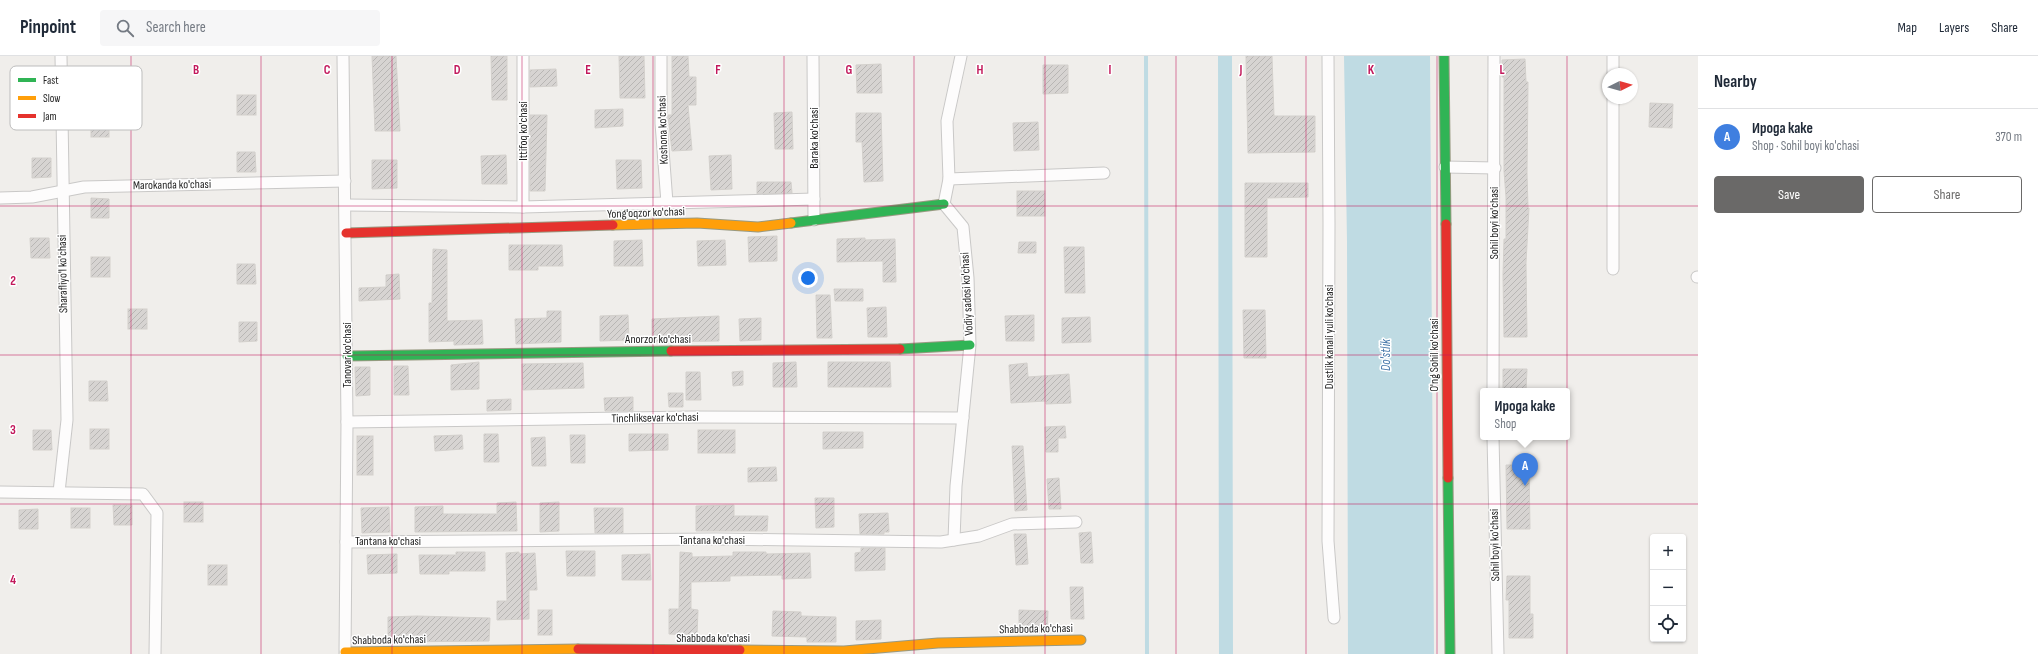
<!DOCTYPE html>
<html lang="en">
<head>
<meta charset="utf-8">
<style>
	body { margin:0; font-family:"Sofia Sans Condensed",sans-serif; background:#f6f6f7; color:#1f2937 }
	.controls { position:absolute; right:12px; bottom:12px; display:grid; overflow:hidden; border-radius:4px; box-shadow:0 1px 3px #0004 }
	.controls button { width:36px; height:36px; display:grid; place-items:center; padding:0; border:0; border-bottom:1px solid #e0e1e3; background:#fff; color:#1f2937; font:20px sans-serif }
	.compass { position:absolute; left:1602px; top:12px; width:36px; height:36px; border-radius:50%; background:#fff; box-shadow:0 1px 3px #0004; rotate:85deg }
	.you { position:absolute; left:808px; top:222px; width:14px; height:14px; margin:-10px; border:3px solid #fff; border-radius:50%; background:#1a73e8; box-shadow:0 0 0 6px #1a73e833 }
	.badge { display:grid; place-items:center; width:26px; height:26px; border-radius:50%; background:#6a6968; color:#fff; font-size:13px; font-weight:700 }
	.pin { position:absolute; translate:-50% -33px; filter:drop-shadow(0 1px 2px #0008) }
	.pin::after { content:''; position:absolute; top:21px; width:14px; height:12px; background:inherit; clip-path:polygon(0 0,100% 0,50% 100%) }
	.popup { position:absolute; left:1480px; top:332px; width:90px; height:52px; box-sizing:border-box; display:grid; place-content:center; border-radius:4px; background:#fff; filter:drop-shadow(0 1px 3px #0005); font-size:13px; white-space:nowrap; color:#747a83 }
	.popup b { font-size:15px; color:#1f2937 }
	.popup::after { content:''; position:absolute; left:50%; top:100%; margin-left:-8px; border:8px solid transparent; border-top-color:#fff }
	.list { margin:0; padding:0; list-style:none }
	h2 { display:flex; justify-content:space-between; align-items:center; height:52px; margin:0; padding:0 16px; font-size:17px }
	h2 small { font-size:13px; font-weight:400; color:#747a83 }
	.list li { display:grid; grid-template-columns:26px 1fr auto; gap:12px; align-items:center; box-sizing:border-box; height:56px; padding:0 16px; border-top:1px solid #e0e1e3 }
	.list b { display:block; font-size:15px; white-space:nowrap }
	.list p { margin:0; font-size:13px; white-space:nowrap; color:#747a83 }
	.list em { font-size:13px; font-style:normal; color:#747a83 }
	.actions { display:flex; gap:8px; padding:12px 16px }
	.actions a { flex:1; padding:9px 0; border:1px solid #6a6968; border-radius:4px; text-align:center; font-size:14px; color:#6a6968 }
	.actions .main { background:#6a6968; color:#fff }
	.icon { flex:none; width:22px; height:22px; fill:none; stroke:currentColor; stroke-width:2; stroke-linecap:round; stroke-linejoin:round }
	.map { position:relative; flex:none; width:1698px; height:598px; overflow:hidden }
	header { display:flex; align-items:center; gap:24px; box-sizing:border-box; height:56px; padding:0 20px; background:#fff; border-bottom:1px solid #e0e1e3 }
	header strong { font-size:19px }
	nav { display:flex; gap:22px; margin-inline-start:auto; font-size:14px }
	.search { width:280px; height:36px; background:#f6f6f7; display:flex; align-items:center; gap:10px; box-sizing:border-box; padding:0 14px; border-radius:4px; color:#747a83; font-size:15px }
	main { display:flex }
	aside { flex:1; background:#fff }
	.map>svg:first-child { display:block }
	.water { fill:#bfdbe3 }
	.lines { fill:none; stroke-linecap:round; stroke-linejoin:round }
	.stream { stroke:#bfdbe3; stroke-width:4 }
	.canal { stroke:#bfdbe3; stroke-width:14 }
	.building { fill:url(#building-hatch); stroke:#d3d0cc }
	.street-casing { stroke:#c9c8c7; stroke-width:13 }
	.fast-casing { stroke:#999a82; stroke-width:11 }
	.slow-casing { stroke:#999a82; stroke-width:11 }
	.jam-casing { stroke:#999a82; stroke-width:11 }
	.street { stroke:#fdfcfc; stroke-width:11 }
	.fast { stroke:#30b455; stroke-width:9 }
	.slow { stroke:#ff9f0a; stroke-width:9 }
	.jam { stroke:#e5322d; stroke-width:9 }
	.grid { fill:none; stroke:#c2185b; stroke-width:1; stroke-opacity:0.55 }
	.labels { text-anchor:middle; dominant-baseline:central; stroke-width:3; stroke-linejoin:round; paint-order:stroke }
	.street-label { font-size:12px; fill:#222; stroke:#fff }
	.water-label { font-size:13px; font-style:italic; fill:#4a7aab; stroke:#fff }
	.key { fill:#fff; stroke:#bdbdbd; stroke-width:1 }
	.key-label { font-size:11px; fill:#222 }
	.grid-label { font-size:13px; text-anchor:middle; font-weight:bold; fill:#c2185b; stroke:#fff; stroke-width:3; stroke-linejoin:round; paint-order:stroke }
</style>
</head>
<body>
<header>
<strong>Pinpoint</strong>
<div class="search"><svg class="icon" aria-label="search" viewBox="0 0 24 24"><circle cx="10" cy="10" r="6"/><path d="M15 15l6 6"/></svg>Search here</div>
<nav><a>Map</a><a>Layers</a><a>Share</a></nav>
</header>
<main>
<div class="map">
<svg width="1698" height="598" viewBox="0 0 1698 598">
	<defs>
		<pattern id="building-hatch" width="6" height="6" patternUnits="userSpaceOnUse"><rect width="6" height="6" fill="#d7d4d2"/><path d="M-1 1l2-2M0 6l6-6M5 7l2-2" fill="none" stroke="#b8b6b4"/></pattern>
	</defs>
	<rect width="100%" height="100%" fill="#f0eeeb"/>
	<polygon class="water" points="1344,0 1430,0 1434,598 1348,598 1347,186"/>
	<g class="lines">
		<polyline class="stream" points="1146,0 1147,598"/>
		<polyline class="canal" points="1225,0 1226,598"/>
	</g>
	<g class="building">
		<polygon points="372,0 396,0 400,75 375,75"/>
		<polygon points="491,0 507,0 507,44 492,44"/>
		<polygon points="619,0 644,0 645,42 620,42"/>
		<polygon points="672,0 688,0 689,21 696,21 696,49 688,49 692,94 672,95 668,59 672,59"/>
		<polygon points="1246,0 1272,0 1274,60 1315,60 1315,96 1248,97"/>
		<polygon points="1525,3 1526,26 1528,26 1527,117 1528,152 1529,152 1526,207 1527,281 1504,281 1503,219 1504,183 1506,183 1506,141 1504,115 1504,21 1502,21 1502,4"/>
		<polygon points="881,8 882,37 857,37 856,9"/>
		<polygon points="1043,9 1068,9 1068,37 1043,38"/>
		<polygon points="556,13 557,30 530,31 530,14"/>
		<rect x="237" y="39" width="19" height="20"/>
		<polygon points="1650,47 1673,48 1672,72 1649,71"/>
		<polygon points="623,53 623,70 595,72 595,54"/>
		<polygon points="792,56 793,93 775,93 774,57"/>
		<polygon points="856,57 881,57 883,125 864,126 862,86 856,86"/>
		<polygon points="530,59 547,59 545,135 530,135"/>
		<rect x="91" y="61" width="18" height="20"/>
		<polygon points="1038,66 1039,94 1014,95 1013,67"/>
		<polygon points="237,96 255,96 256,116 237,116"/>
		<polygon points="506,99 507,128 482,128 481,100"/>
		<polygon points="731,99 732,133 711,134 709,100"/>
		<polygon points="32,102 51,102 51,121 32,122"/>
		<polygon points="372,104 397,104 397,132 372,133"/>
		<polygon points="616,104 641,104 642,132 617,133"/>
		<polygon points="757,126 791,126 792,137 757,138"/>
		<polygon points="1245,127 1308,127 1308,141 1267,142 1267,201 1245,201"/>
		<rect x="1017" y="135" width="28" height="25"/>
		<polygon points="91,142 109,143 109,162 91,162"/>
		<polygon points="777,180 777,205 749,206 748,181"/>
		<polygon points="30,182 49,182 50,202 31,202"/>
		<polygon points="865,182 865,184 895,183 896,226 883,226 883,205 837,206 837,183"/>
		<polygon points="642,184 643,210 614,210 614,185"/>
		<polygon points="725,184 726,209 698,210 697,185"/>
		<polygon points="1019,186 1036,186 1036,197 1018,197"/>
		<polygon points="509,189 562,189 563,210 538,210 538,214 509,214"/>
		<polygon points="1064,191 1084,191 1085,237 1065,237"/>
		<polygon points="433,193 447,194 447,265 482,264 483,288 454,289 454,285 429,286 429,247 432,247"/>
		<rect x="91" y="201" width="19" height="20"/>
		<polygon points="237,208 255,208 256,228 237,228"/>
		<polygon points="399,218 400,243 359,245 359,232 386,231 386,219"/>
		<polygon points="834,233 863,233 863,245 835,245"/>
		<polygon points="816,239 830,239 832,282 817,282"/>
		<polygon points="886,251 887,281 868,281 867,252"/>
		<rect x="128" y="253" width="19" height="20"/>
		<polygon points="1243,254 1265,254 1266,302 1244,302"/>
		<polygon points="547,255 561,255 561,286 516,288 515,263 547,262"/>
		<polygon points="628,259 629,284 600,285 600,260"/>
		<polygon points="1034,259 1034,285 1006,285 1005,260"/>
		<polygon points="719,260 719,285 652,286 652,263"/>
		<polygon points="1090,261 1091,286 1062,287 1062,262"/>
		<polygon points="761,262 761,284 740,285 739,263"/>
		<polygon points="239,266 257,266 257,285 239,286"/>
		<polygon points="479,306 479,333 451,334 451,309"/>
		<polygon points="796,306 797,331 773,331 773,307"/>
		<polygon points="828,306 890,306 891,331 828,331"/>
		<polygon points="583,307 584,332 523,334 522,308"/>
		<polygon points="1027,307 1028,321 1069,318 1071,347 1046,348 1046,345 1011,347 1009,309"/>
		<polygon points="394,310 408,310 409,339 394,339"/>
		<polygon points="355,311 370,311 370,339 356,340"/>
		<polygon points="1503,313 1527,313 1526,335 1503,335"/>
		<polygon points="743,315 743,329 733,330 732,316"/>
		<polygon points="686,316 700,316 701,344 686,344"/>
		<polygon points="89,325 107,325 108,345 89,345"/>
		<polygon points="668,337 683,337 683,351 669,351"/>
		<polygon points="633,341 633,355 605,355 604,342"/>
		<polygon points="511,343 511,354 487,355 487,344"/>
		<polygon points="1065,370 1066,382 1058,382 1058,396 1046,396 1045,371"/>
		<rect x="90" y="373" width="19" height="20"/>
		<polygon points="33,374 51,374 52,394 33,394"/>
		<rect x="698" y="374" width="37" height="23"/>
		<polygon points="823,376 863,376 863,392 823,393"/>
		<polygon points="484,378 498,378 499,406 484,406"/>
		<polygon points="629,378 668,378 668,394 629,395"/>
		<polygon points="462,379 463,393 435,395 434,380"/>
		<polygon points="570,379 585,379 585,407 571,407"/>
		<rect x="357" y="380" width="16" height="39"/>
		<polygon points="545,381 546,410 532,410 531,382"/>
		<polygon points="1012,390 1023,390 1027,454 1015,455"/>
		<polygon points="1506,409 1529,409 1530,473 1507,473"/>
		<polygon points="776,411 777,425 748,426 748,412"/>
		<polygon points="1059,422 1061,453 1049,453 1047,423"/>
		<polygon points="815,442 834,442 834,471 816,472"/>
		<rect x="184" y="446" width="19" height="20"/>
		<polygon points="516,446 517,475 415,476 415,451 443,450 443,458 497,458 497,447"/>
		<polygon points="559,446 559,475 540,476 540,447"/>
		<polygon points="113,449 132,449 132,469 114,469"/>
		<polygon points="734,449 734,460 768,460 767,475 696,475 696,450"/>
		<polygon points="389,451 390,476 362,477 361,452"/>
		<rect x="71" y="452" width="19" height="20"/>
		<polygon points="594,452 623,452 623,477 595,477"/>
		<polygon points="38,453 38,473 19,473 19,454"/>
		<polygon points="888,457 889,476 884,476 884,478 860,478 859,458"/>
		<polygon points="1091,476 1093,507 1081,507 1079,477"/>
		<polygon points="1014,478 1026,478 1028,508 1016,509"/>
		<polygon points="861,492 885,492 885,514 855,515 855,497 861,496"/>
		<polygon points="566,495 595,495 595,520 567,520"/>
		<polygon points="456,496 485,496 485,515 449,515 449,518 420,518 419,499 456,499"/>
		<polygon points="519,496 519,498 535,497 537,534 529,534 529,563 497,564 497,545 507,545 506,497"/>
		<polygon points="680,496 692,497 692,501 733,500 733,496 766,496 766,498 810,497 811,522 782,523 782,519 730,520 730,525 691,526 691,553 698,554 697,579 669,578 669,553 679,553"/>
		<polygon points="397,498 397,517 368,518 367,499"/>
		<polygon points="650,498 651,524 622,524 622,499"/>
		<rect x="208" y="509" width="19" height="20"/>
		<polygon points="1507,520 1530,520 1530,558 1533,558 1533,582 1509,582 1509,544 1506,544"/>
		<polygon points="1070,531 1083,531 1084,563 1071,563"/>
		<rect x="538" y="554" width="14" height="25"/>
		<polygon points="1019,554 1048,555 1047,576 1019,576"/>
		<polygon points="773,555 801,556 801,560 836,561 836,586 807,586 807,581 772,580"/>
		<polygon points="417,560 490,562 489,585 388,586 388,561"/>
		<polygon points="881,564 881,583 856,584 856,565"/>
	</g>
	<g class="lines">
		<g class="street-casing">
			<g id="street">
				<polyline points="343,0 347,366 345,598"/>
				<polyline points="661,0 661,67 667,147"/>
				<polyline points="813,0 814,164"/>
				<polyline points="1328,0 1329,167 1328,485 1334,562"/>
				<polyline points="1613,18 1613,0"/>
				<polyline points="1445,111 1495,112"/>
				<polyline points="949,123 1104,117"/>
				<polyline points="0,142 32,141 84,131 345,125"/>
				<polyline points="346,149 523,151 814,143"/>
				<polyline points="523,151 523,0"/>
				<polyline points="1613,213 1613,42"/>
				<polyline points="1697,221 1698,221"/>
				<polyline points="1493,335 1494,0"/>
				<polyline points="347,366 692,361 963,362"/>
				<polyline points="1493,381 1498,598"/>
				<polyline points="0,436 143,438 157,457 155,598"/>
				<polyline points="59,436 67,364 61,0"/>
				<polyline points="954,484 956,430 970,289 968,222 963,171 944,148 949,123 947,65 961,0"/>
				<polyline points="346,486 716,483 941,486 979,480 1012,468 1076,466"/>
			</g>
		</g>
		<g class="fast-casing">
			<g id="fast">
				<polyline points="1444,0 1446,168"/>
				<polyline points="791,167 944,148"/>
				<polyline points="900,293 970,289"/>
				<polyline points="347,300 671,295"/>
				<polyline points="1448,422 1450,598"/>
			</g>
		</g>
		<g class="slow-casing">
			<g id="slow">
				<polyline points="613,169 697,167 758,171 791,167"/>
				<polyline points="740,594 844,595 938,587 1081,584"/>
				<polyline points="345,596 578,593"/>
			</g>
		</g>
		<g class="jam-casing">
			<g id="jam">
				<polyline points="1446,168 1448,422"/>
				<polyline points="346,177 613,169"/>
				<polyline points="671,295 900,293"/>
				<polyline points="578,593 740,594"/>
			</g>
		</g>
		<use href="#street" class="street"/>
		<use href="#fast" class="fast"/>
		<use href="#slow" class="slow"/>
		<use href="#jam" class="jam"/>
	</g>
	<path class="grid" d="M131,0V598M261,0V598M392,0V598M522,0V598M653,0V598M784,0V598M914,0V598M1045,0V598M1176,0V598M1306,0V598M1437,0V598M1567,0V598M0,150H1698M0,299H1698M0,448H1698"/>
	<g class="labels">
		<g class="street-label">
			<text transform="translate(663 74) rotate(-92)">Koshona ko'chasi</text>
			<text transform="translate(523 75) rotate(-90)">Ittifoq ko'chasi</text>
			<text transform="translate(814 82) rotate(-90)">Baraka ko'chasi</text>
			<text transform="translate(172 129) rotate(-1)">Marokanda ko'chasi</text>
			<text transform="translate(646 157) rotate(-2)">Yong'oqzor ko'chasi</text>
			<text transform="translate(1494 167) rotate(-90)">Sohil boyi ko'chasi</text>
			<text transform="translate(63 218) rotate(-91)">Sharafliyo'l ko'chasi</text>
			<text transform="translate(967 238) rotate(-93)">Vodiy sadosi ko'chasi</text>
			<text transform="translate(1329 281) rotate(-90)">Dustlik kanali yuli ko'chasi</text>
			<text x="658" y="283">Anorzor ko'chasi</text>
			<text transform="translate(347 299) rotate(-90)">Tanovar ko'chasi</text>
			<text transform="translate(1434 299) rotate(-90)">O'ng Sohil ko'chasi</text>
			<text transform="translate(655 362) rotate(-1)">Tinchliksevar ko'chasi</text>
			<text x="712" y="484">Tantana ko'chasi</text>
			<text x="388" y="485">Tantana ko'chasi</text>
			<text transform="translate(1495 489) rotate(-91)">Sohil boyi ko'chasi</text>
			<text transform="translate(1036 573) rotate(-1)">Shabboda ko'chasi</text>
			<text x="713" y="582">Shabboda ko'chasi</text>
			<text transform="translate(389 584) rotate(-1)">Shabboda ko'chasi</text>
		</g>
		<g class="water-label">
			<text transform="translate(1386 299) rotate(-90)">Do'stlik</text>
		</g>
	</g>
	<rect x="10" y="10" width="132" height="64" rx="6" class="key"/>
	<rect x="18" y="22" width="18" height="4" fill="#30b455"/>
	<rect x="18" y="40" width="18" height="4" fill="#ff9f0a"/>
	<rect x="18" y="58" width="18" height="4" fill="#e5322d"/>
	<g class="key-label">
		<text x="43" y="28">Fast</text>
		<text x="43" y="46">Slow</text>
		<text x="43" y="64">Jam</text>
	</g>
	<g class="grid-label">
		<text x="196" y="18">B</text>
		<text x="327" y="18">C</text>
		<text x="457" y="18">D</text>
		<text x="588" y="18">E</text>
		<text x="718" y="18">F</text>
		<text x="849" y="18">G</text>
		<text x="980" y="18">H</text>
		<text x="1110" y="18">I</text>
		<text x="1241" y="18">J</text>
		<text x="1371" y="18">K</text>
		<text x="1502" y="18">L</text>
		<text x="13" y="229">2</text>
		<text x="13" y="378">3</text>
		<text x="13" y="528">4</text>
	</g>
</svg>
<div class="controls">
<button>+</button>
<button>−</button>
<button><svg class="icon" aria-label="locate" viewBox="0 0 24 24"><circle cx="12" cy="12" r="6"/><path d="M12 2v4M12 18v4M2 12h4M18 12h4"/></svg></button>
</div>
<svg class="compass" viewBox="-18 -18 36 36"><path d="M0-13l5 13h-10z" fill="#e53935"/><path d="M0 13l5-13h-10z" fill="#747a83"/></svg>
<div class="you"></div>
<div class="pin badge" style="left:1525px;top:430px;background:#3f7fe0">A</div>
<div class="popup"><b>Ирода каке</b>Shop</div>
</div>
<aside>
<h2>Nearby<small></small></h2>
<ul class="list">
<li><span class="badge" style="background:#3f7fe0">A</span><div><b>Ирода каке</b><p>Shop · Sohil boyi ko'chasi</p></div><em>370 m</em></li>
</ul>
<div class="actions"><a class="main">Save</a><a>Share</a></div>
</aside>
</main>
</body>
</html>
